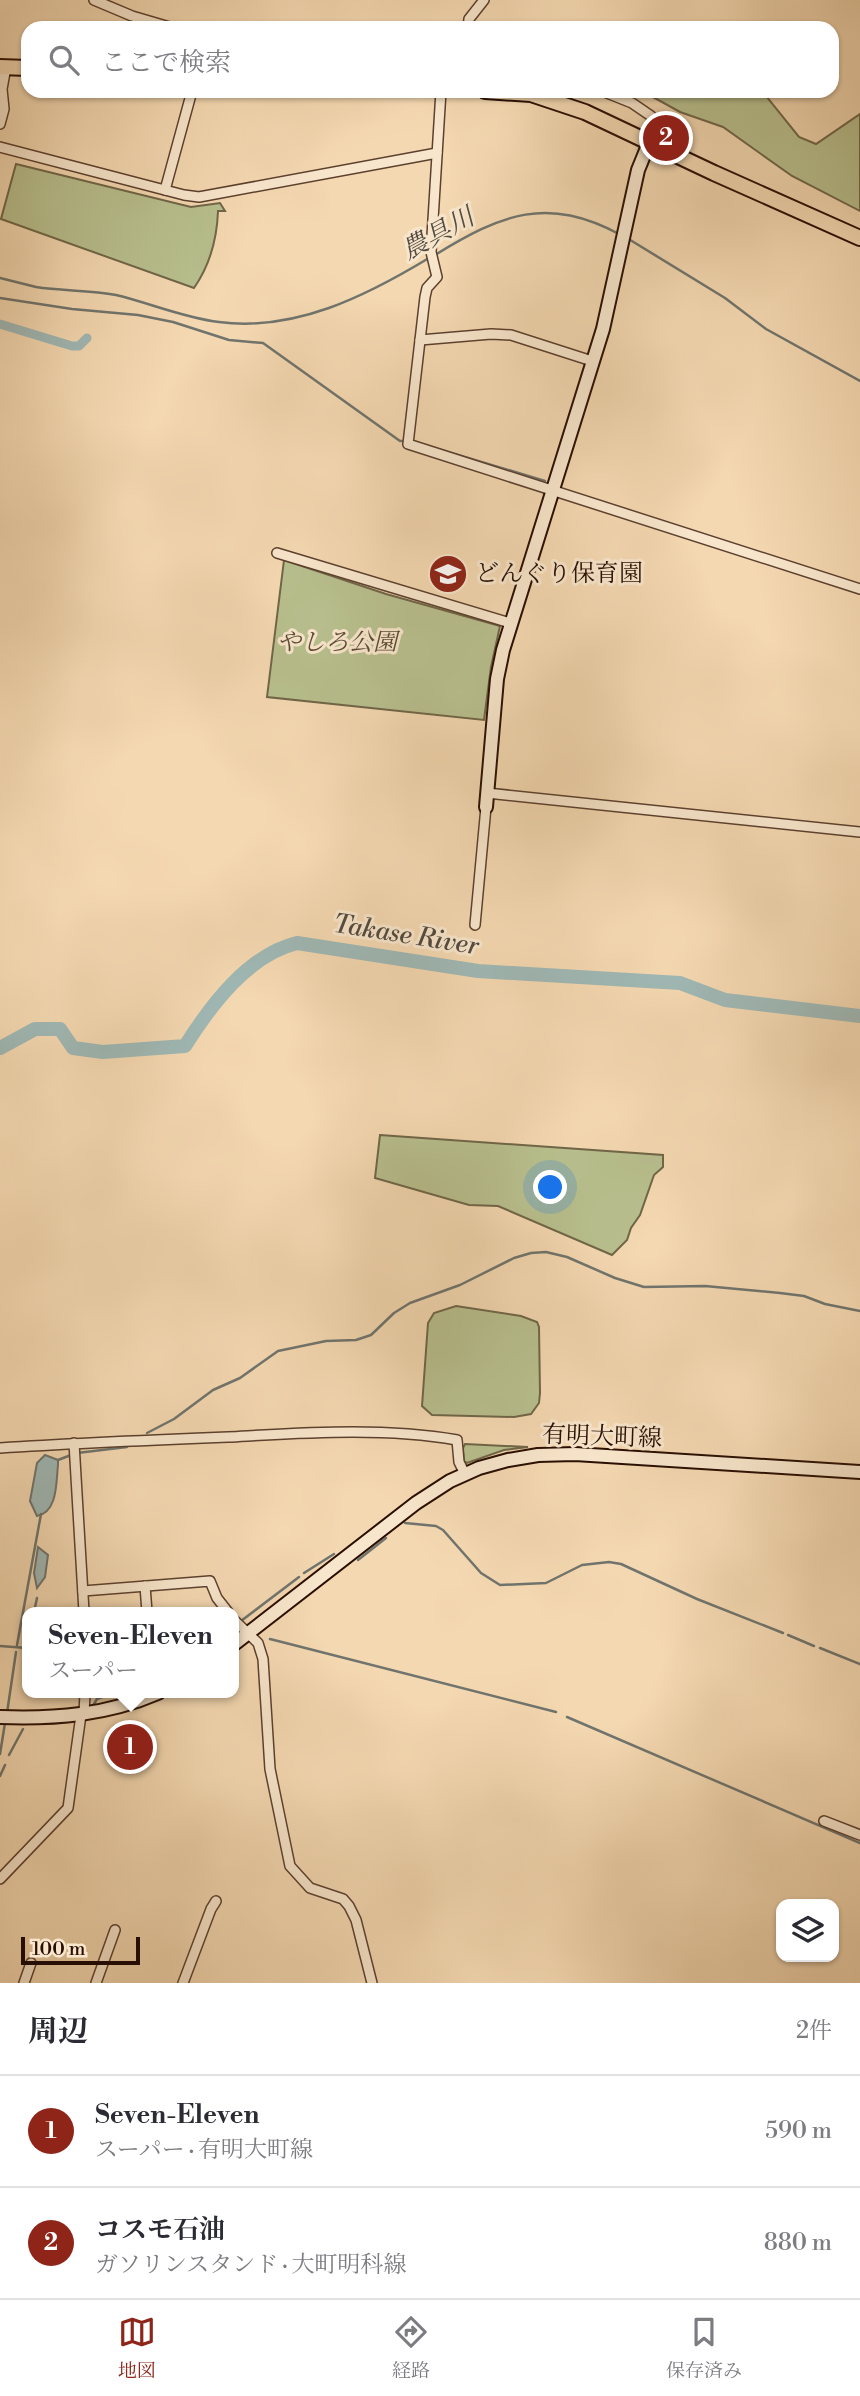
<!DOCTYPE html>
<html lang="ja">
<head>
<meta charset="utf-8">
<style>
	body { margin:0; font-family:"Libre Bodoni","Noto Serif JP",serif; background:#f7f7f7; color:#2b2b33 }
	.controls { position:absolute; right:21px; bottom:21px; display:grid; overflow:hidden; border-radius:14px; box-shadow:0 2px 5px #0004 }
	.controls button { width:63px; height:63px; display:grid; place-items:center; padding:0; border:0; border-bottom:2px solid #e1e1e2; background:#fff; color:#2b2b33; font:35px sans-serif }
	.scale { position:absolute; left:21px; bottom:18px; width:119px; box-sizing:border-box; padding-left:7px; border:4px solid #290e02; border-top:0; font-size:19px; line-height:24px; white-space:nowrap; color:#290e02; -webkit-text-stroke:5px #f8e6cc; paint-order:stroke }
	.you { position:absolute; left:551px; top:1188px; width:24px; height:24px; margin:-18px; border:5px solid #fff; border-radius:50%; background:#1a73e8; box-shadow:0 0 0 10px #1a73e833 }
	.badge { display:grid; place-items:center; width:46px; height:46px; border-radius:50%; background:#8f2418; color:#fff; font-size:23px; font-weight:700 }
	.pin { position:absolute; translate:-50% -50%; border:4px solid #fff; box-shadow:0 2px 7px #0006 }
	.popup { position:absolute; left:22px; top:1607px; width:217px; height:91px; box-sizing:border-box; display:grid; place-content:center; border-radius:14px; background:#fff; filter:drop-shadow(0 2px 5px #0005); font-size:23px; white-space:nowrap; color:#7c7c81 }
	.popup b { font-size:26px; color:#2b2b33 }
	.popup::after { content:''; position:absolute; left:50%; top:100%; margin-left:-14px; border:14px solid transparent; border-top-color:#fff }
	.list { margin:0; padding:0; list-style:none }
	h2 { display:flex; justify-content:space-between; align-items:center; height:91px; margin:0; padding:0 28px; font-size:30px }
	h2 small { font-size:23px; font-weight:400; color:#7c7c81 }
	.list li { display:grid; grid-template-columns:46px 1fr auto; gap:21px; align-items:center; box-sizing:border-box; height:112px; padding:0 28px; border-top:2px solid #e1e1e2 }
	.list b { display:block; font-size:26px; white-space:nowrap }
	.list p { margin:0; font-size:23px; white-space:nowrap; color:#7c7c81 }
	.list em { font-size:23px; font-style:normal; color:#7c7c81 }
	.icon { flex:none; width:38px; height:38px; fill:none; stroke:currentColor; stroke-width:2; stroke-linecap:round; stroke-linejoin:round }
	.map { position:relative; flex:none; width:860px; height:1983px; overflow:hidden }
	.search { position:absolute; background:#fff; box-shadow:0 2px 5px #0004; left:21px; right:21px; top:21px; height:77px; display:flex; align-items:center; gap:18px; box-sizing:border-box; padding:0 24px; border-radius:21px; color:#7c7c81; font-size:26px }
	.sheet { height:315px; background:#fff }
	nav { display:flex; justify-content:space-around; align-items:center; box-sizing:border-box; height:98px; border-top:2px solid #e1e1e2; background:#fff; font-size:19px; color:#7c7c81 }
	nav a { display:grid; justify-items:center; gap:4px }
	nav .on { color:#8f2418 }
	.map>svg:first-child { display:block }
	.green { fill:#b8bf8e; stroke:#706648; stroke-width:2 }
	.water { fill:#9fb8b5; stroke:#70746d; stroke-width:2 }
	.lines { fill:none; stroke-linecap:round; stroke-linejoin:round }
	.stream { stroke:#70746d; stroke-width:2.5 }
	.canal { stroke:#9fb8b5; stroke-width:9 }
	.river { stroke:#9fb8b5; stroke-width:14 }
	.street-casing { stroke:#5c402e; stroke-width:12 }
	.secondary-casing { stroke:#290e02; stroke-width:16 }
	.primary-casing { stroke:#290e02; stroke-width:18 }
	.street { stroke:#f8e6cc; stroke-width:9 }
	.secondary { stroke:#f8e6cc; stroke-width:12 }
	.primary { stroke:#f4d8b1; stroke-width:14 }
	.labels { text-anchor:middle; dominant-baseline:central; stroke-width:6; stroke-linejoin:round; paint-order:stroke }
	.poi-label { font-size:24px; fill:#290e02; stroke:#f8e6cc; text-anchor:start }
	.park-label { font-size:24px; font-style:italic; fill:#5b4c33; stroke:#f8e6cc }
	.street-label { font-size:24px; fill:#290e02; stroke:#f8e6cc }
	.water-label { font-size:26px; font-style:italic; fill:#524a41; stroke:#f8e6cc }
</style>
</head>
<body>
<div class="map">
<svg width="860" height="1983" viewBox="0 0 860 1983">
	<rect width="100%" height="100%" fill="#f4d8b1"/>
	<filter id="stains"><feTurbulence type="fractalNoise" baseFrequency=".00286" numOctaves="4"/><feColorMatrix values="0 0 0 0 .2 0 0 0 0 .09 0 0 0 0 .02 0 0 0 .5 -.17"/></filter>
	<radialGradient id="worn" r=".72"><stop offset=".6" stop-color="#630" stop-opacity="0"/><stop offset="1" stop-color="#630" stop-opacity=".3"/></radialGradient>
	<g class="green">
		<polygon points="642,91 762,91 799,137 816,144 860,114 860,211 792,176 723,127 680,112"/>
		<path d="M16,164L191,207L220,203L225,211H218C217,239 210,265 194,288L1,219Z"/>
		<polygon points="284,560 386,594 500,626 491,667 484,720 267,697"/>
		<polygon points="380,1135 663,1155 663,1167 654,1175 640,1215 631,1228 627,1240 612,1255 498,1206 469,1205 375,1178"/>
		<polygon points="456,1306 521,1316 537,1322 539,1327 540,1393 539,1403 531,1414 514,1417 432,1415 422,1406 428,1323 434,1313"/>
		<polygon points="465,1444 528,1447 504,1450 467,1463 464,1461 463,1448"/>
	</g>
	<g class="water">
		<path d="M45,1455L58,1460V1465C56,1482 58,1512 37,1516L30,1501L37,1463Z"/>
		<polygon points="38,1547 48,1555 45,1577 37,1588 34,1573"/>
	</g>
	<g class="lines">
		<g class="stream">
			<polyline points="627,238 725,298 766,329 860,381"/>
			<path d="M435,255C502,214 547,195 621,235"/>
			<path d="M0,278C12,281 24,284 36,287C62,291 90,290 116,295C150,303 184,318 219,322C295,332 366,296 429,258"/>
			<polyline points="0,298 72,309 138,315 173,322 229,340 263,343 400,441 405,441"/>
			<polyline points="415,442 545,481"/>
			<polyline points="147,1433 174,1419 213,1390 240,1378 278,1351 326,1341 356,1340 371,1335 394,1313 410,1303 460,1285 514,1258 531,1253 546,1252 567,1257 615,1278 644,1287 705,1286 780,1293 804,1296 825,1304 860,1311"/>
			<polyline points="77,1453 127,1447"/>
			<polyline points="58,1460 71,1455"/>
			<polyline points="405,1523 436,1526 443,1530 481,1573 500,1585 546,1583 582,1565 609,1562 621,1564 697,1599 783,1633"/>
			<polyline points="358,1560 386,1538"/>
			<polyline points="304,1573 334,1554"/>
			<polyline points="34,1612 37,1598"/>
			<polyline points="241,1621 299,1577"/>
			<polyline points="788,1635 814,1646"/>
			<polyline points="270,1639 556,1712"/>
			<polyline points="17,1645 41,1514"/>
			<polyline points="0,1646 27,1648"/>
			<polyline points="820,1648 860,1664"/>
			<polyline points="94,1704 97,1699 112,1693"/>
			<polyline points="7,1713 16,1652"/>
			<polyline points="567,1717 860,1843"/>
			<polyline points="0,1754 5,1723"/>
			<polyline points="9,1755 23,1729"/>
			<polyline points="0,1776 5,1765"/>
		</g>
		<polyline class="canal" points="0,324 72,346 79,346 87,338"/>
		<path class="river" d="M0,1048L35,1029H60L73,1048L103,1052L185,1046C211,1005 248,955 297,943L478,971L680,983L725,1000L860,1016"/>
		<g class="street-casing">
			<g id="street">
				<polyline points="94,0 132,16 173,28"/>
				<polyline points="468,28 469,19 484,0"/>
				<polyline points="441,91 431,252 437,277 427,288 425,297 408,444 860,589"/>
				<polyline points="602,91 632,103 651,116 653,123 649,143"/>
				<polyline points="0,124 4,109 2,89 6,67"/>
				<polyline points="0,147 184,195 199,197 437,153"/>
				<polyline points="165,190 192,91"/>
				<polyline points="420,340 491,334 511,335 592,361"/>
				<polyline points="277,553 510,623"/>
				<polyline points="487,793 860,832"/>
				<polyline points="475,925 486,807"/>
				<polyline points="74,1443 84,1612"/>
				<path d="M0,1448C76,1443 152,1440 228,1437C303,1433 382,1427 457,1440L459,1462L465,1474"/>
				<polyline points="145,1586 147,1612"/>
				<polyline points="83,1591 210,1581 217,1598 228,1612"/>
				<polyline points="233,1619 258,1643 263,1659 270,1769 290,1866 310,1888 343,1899 349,1906 356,1920 372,1983"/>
				<polyline points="84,1714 85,1693"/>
				<polyline points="824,1821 860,1835"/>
				<polyline points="0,1879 68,1808 81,1715"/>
				<polyline points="24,1983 31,1963"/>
				<polyline points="96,1983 115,1930"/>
				<polyline points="183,1983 211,1909 216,1901"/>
			</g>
		</g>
		<g class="secondary-casing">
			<g id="secondary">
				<polyline points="486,807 497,679 503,650 603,329 638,170 649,143"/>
				<polyline points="233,1645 416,1503 450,1481 479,1468 508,1460 538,1455 575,1454 860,1472"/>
				<path d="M0,1717C55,1719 107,1715 158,1693"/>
			</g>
		</g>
		<g class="primary-casing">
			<g id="primary">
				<polyline points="0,67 28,68"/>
				<polyline points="485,91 531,94 585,112 714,173 860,238"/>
			</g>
		</g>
		<use href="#street" class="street"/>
		<use href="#secondary" class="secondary"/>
		<use href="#primary" class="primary"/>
	</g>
	<defs>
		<g id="school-disc" transform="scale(2.0125)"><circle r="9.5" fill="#8f2418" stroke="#f8e6cc"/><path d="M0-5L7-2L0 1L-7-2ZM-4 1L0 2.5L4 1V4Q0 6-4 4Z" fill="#fff"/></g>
	</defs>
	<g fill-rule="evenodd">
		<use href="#school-disc" x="448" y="574"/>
	</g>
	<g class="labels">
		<g class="poi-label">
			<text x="475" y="574">どんぐり保育園</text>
		</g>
		<g class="park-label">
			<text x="337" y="643">やしろ公園</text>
		</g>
		<g class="street-label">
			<text transform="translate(602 1437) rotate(2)">有明大町線</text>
		</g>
		<g class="water-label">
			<text transform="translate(438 234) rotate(-29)">農具川</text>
			<text transform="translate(406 935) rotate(9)">Takase River</text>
		</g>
	</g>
	<rect width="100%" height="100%" filter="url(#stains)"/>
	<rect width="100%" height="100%" fill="url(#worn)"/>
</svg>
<div class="controls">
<button><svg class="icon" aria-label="layers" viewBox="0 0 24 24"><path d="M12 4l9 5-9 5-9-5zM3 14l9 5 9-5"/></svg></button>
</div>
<div class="scale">100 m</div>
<div class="you"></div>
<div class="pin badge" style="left:130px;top:1747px">1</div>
<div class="popup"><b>Seven-Eleven</b>スーパー</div>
<div class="pin badge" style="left:666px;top:138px">2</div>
<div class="search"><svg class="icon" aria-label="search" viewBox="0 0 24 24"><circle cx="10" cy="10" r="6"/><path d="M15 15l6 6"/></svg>ここで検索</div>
</div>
<section class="sheet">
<h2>周辺<small>2件</small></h2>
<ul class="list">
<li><span class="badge">1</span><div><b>Seven-Eleven</b><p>スーパー · 有明大町線</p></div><em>590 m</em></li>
<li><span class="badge">2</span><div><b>コスモ石油</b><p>ガソリンスタンド · 大町明科線</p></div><em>880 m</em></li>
</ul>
</section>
<nav>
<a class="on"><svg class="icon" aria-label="map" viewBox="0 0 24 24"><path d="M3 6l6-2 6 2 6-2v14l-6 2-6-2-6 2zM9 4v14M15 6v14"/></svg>地図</a>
<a><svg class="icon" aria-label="directions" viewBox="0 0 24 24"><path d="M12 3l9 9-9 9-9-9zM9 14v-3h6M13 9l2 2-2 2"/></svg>経路</a>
<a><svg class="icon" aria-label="saved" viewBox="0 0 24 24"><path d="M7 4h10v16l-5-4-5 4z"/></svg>保存済み</a>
</nav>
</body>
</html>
